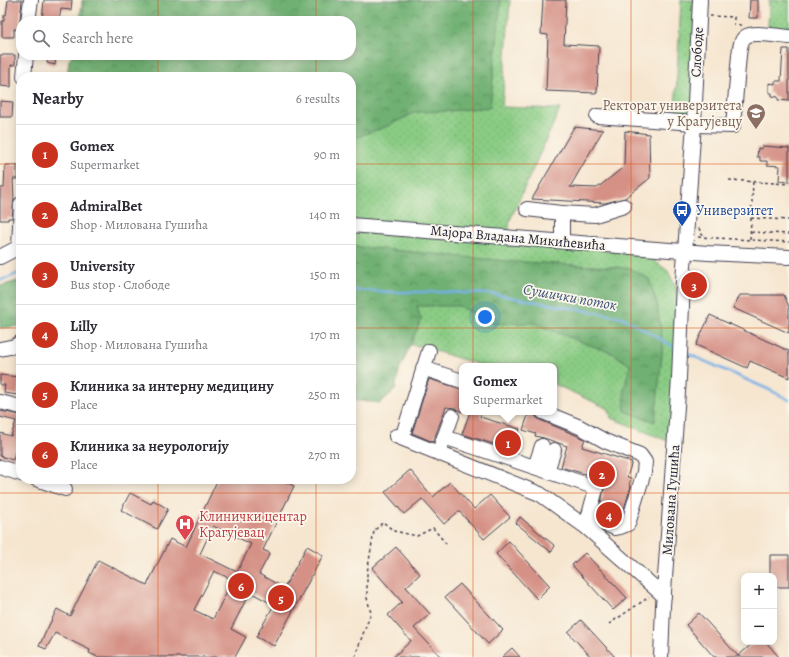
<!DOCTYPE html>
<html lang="en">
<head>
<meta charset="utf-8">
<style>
	body { margin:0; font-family:Alegreya,serif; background:#f7f7f7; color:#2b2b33 }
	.controls { position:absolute; right:12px; bottom:12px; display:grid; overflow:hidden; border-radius:8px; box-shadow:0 2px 10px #0003 }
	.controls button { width:36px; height:36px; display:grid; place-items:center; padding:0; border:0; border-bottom:1px solid #e1e1e2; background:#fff; color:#2b2b33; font:20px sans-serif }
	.you { position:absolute; left:485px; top:317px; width:14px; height:14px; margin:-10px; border:3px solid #fff; border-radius:50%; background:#1a73e8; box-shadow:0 0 0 6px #1a73e833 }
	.badge { display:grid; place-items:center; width:26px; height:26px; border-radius:50%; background:#c8321e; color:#fff; font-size:13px; font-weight:700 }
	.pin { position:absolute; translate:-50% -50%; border:2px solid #fff; box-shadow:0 1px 4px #0006 }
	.popup { position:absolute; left:459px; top:363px; width:98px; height:52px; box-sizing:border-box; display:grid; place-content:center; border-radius:8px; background:#fff; filter:drop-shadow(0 1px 3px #0005); font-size:13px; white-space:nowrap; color:#7c7c81 }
	.popup b { font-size:15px; color:#2b2b33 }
	.popup::after { content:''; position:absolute; left:50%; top:100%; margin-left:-8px; border:8px solid transparent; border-top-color:#fff }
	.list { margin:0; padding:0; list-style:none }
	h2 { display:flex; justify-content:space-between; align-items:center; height:52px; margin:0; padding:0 16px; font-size:17px }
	h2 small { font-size:13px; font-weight:400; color:#7c7c81 }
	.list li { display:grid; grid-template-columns:26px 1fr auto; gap:12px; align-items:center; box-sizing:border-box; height:60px; padding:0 16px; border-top:1px solid #e1e1e2 }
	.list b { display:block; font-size:15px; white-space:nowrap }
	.list p { margin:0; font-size:13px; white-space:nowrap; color:#7c7c81 }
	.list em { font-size:13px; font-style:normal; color:#7c7c81 }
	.icon { flex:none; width:22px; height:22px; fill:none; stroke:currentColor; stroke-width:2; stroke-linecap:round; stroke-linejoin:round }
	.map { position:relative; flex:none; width:789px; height:657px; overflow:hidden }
	.search { position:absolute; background:#fff; box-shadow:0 2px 10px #0003; left:16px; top:16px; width:340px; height:44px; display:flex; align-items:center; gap:10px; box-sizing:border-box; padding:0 14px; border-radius:16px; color:#7c7c81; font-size:15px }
	.panel { position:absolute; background:#fff; box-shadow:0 2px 10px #0003; left:16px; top:72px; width:340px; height:412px; border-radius:16px }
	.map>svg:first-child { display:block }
	.grass { fill:url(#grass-dots); stroke:#567760 }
	.forest { fill:url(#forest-crowns); stroke:#486956 }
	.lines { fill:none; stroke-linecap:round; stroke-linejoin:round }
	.stream { stroke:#76b0e6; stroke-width:2.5 }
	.building { fill:#d59186; fill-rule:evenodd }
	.minor-casing { stroke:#423f51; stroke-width:16 }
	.path { stroke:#423f51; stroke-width:1.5; stroke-dasharray:3 3; stroke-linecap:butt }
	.minor { stroke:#fff; stroke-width:14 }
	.grid { fill:none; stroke:#de560e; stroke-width:1; stroke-opacity:0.55 }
	.labels { text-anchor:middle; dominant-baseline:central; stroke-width:3.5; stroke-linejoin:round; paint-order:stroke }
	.street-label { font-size:14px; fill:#22223b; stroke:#fbf7ec }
	.education-label { font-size:14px; fill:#785e54; stroke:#fbf7ec; text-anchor:end }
	.transit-label { font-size:14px; fill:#164399; stroke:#fbf7ec; text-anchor:start }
	.health-label { font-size:14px; fill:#be3a42; stroke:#fbf7ec; text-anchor:start }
	.water-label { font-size:15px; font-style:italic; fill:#3f5477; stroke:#fbf7ec }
</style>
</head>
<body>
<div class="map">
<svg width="789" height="657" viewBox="0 0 789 657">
	<defs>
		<pattern id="grass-dots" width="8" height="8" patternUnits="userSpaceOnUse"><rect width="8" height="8" fill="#8acc84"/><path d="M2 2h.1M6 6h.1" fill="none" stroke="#77af73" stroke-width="1.8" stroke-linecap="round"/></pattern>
		<pattern id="forest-crowns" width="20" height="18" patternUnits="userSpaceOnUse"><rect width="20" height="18" fill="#6fb072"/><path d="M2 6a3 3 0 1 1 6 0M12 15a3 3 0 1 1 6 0" fill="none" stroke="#5b8f5f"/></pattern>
	</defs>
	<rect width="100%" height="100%" fill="#fbf7ec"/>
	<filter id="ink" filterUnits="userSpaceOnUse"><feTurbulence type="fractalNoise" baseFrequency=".025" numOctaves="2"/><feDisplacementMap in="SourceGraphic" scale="8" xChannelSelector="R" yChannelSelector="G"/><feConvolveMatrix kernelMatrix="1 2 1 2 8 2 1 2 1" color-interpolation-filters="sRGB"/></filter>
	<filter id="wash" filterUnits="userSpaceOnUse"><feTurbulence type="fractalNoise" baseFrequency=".012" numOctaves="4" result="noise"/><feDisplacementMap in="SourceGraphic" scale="16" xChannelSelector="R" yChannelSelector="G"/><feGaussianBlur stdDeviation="0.9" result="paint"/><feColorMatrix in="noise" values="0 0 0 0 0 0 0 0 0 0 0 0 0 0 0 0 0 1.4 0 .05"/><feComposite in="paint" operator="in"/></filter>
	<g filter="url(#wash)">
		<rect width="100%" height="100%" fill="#f6e6d0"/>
		<g class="grass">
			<polygon points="82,0 510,0 502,107 560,109 510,220 507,243 644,253 668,271 678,292 675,444 611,418 609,409 554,384 554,366 484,366 422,347 351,331 351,21 80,21"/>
			<polygon points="681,0 700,0 694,120 675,113"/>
			<polygon points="769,0 789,0 789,30 768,29"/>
		</g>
		<g class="forest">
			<polygon points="83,0 501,0 490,107 451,111 416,112 385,127 351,139 351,77 67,77 69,60 72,55 351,55 351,21 83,21"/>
			<polygon points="351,246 506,261 630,268 649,279 657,304 663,345 655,422 625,411 624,390 630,365 612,353 581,342 533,323 493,324 459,306 417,306 421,320 399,371 395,390 380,403 351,400"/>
			<polygon points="21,280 21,325 20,326 0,328 0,286"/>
		</g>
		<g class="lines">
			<g class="stream">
				<polyline points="0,280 8,278 21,272"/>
				<polyline points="351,290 392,292 441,292 493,294 622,317 676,348"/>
				<polyline points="684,352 772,391 789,400"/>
			</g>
		</g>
		<g id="blocks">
			<g class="building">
				<polygon points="8,0 22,0 20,20 21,30 14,29 14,37 2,37 2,21 4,21 4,15 6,15"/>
				<polygon points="44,0 72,0 71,10 61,9 59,21 42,21"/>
				<polygon points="543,0 566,0 564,44 599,46 597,93 546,91 548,35 541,34"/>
				<polygon points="750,0 758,0 758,18 749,18"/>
				<polygon points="783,49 789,49 789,101 778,100 778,97 772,96 772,93 769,93 769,83 775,84 775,81 781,81"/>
				<polygon points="0,55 15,55 15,65 11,65 11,87 0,86"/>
				<polygon points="48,55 56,55 55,65 47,63"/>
				<polygon points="0,101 13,102 12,117 0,117"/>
				<polygon points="574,127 603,130 570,187 597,188 620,170 624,166 625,131 649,134 650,178 625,198 605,203 532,199"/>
				<polygon points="762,146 789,148 789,182 779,181 780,166 767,165 767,161 760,161 760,157 757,157 758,148 762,149"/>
				<polygon points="5,165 17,165 17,179 13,179 14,200 12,218 8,218 8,220 0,220 0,188 4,188"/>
				<polygon points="740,295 784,295 789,307 789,333 733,308"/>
				<polygon points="710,315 789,351 789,378 750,361 747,368 696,345"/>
				<polygon points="0,375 20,377 18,395 4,393 5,385 0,385"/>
				<polygon points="429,379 462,389 462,412 455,408 446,407 433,442 412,433"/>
				<polygon points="0,411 21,415 21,439 19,438 13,460 0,456 0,433 11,436 16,421 0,417"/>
				<polygon points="470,412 482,412 480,417 520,429 513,450 462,434"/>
				<polygon points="529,412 535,412 536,417 540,420 585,439 582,447 632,462 627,477 631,478 629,485 631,486 621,518 616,519 599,512 606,480 561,467 567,446 544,438 535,436 536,434 523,430"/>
				<polygon points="410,470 433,497 450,482 474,509 490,495 510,517 484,539 459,511 444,524 422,499 404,514 385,492"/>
				<path d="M218,479H280L294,486L263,550L270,553L259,574L284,588L307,546L323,555L274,646L256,637L274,605L250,592L231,629L246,637L235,657H98L89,653L90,650L55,633L46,649L39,646L57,609L70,616L98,560L147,585L170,539L186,547ZM213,526L251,544L237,572L200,554ZM214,571L233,580L213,619L194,610Z"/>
				<polygon points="130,493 151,504 153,500 168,509 157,529 121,510"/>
				<polygon points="520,517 555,546 551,552 516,523"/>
				<polygon points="509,541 550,586 537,599 496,554"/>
				<polygon points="396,547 420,574 406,587 430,614 414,628 441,657 393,657 411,641 388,615 402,602 372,568"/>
				<polygon points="585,553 627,598 613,610 572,565"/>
				<polygon points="770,555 789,555 789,587 774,587 774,576 770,576"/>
				<polygon points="460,584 503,630 488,644 445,597"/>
				<polygon points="699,613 738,656 754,642 766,642 779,657 714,657 686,625"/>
				<polygon points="581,620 615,657 591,657 578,643 568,632"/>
				<polygon points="512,648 520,657 502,657"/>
			</g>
		</g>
	</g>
	<g filter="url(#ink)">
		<use href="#blocks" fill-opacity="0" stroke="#423f51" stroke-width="1"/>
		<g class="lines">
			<g class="minor-casing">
				<g id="minor">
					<polyline points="28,21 31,0"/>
					<polyline points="24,77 26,55"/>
					<polyline points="597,116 694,123"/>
					<path d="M694,125L733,126L739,55C740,49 740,41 745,37C752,31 779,36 789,37"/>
					<polyline points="527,209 561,213 562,220 562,241"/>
					<polyline points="561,213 595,215 624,206"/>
					<polyline points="351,225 708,253 789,257"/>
					<polyline points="19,247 21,204"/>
					<polyline points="0,257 21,246"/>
					<polyline points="0,349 15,346 21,342"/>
					<polyline points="423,368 462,381"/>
					<polyline points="0,402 21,407"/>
					<polyline points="543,412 580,427 605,441 640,455 645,462 644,472 628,524 620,527 615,528 588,517"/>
					<polyline points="396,436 540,494 586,527 664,596"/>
					<polyline points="444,437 594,487 596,489 586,526"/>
					<polyline points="402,438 429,351"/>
					<polyline points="441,446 452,416"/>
					<polyline points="0,467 21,474"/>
					<polyline points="535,467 542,446"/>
					<polyline points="547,471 554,450"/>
					<polyline points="36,479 65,489"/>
					<polyline points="661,657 663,606 679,378 683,281 694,123 700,0"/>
				</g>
			</g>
			<g class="path">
				<polyline points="710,16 734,17 734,25 740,25 742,26"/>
				<polyline points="729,180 789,184"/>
				<polyline points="751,218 789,220"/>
				<polyline points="699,228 701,234 706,237"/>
				<polyline points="751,232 789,234"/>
				<polyline points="698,237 789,242"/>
				<polyline points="750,239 753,181"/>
				<polyline points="609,624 649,597"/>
				<polyline points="355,657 360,642 371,613 367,598 367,573 374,531 383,522 394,531 417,536 433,528 447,545"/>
			</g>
			<use href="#minor" class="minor"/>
		</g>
	</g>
	<path class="grid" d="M158,0V21M316,0V21M473,0V657M631,0V657M158,55V77M316,55V77M0,164H21M351,164H789M0,328H21M351,328H789M158,479V657M316,479V657M0,493H789"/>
	<defs>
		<g id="university-pin" transform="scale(1)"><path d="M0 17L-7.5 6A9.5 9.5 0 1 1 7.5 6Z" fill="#8d6e63" stroke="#fbf7ec"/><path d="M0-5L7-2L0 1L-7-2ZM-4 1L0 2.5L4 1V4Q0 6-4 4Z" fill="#fff"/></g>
		<g id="bus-pin" transform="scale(1)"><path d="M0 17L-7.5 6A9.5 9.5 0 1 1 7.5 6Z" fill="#1a4fb4" stroke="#fbf7ec"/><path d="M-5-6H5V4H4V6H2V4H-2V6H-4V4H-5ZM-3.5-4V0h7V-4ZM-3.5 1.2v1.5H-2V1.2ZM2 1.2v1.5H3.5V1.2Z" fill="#fff"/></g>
		<g id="hospital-pin" transform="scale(1)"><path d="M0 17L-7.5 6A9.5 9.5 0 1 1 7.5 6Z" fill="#e0444e" stroke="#fbf7ec"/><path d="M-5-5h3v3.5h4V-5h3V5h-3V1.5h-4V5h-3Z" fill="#fff"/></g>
	</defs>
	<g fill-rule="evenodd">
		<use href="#university-pin" x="756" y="113"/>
		<use href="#bus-pin" x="682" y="210"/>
		<use href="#hospital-pin" x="185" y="524"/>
	</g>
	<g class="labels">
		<g class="street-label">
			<text transform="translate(697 52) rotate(-87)">Слободе</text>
			<text transform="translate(518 238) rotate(5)">Мајора Владана Микићевића</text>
			<text transform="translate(671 500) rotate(-86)">Милована Гушића</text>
		</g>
		<g class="education-label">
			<text x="742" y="105">Ректорат универзитета<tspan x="742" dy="16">у Крагујевцу</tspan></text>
		</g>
		<g class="transit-label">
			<text x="696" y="210">Универзитет</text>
		</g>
		<g class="health-label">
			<text x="199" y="516">Клинички центар<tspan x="199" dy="16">Крагујевац</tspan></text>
		</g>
		<g class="water-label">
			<text transform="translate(570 297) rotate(10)">Сушички поток</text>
		</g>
	</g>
</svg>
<div class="controls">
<button>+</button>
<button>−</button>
</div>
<div class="you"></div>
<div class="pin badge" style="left:508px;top:443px">1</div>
<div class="popup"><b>Gomex</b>Supermarket</div>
<div class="pin badge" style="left:602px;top:474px">2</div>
<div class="pin badge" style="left:694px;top:285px">3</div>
<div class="pin badge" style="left:609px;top:515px">4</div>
<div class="pin badge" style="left:281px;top:598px">5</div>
<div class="pin badge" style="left:241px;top:586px">6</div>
<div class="search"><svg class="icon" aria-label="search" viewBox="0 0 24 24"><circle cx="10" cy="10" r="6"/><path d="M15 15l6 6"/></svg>Search here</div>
<section class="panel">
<h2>Nearby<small>6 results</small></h2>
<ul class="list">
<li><span class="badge">1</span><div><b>Gomex</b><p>Supermarket</p></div><em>90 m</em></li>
<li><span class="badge">2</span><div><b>AdmiralBet</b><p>Shop · Милована Гушића</p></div><em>140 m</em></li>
<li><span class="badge">3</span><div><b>University</b><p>Bus stop · Слободе</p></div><em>150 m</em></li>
<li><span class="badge">4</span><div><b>Lilly</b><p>Shop · Милована Гушића</p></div><em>170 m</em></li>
<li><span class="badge">5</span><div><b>Клиника за интерну медицину</b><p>Place</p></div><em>250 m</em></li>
<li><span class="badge">6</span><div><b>Клиника за неурологију</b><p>Place</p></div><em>270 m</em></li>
</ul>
</section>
</div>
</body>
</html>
